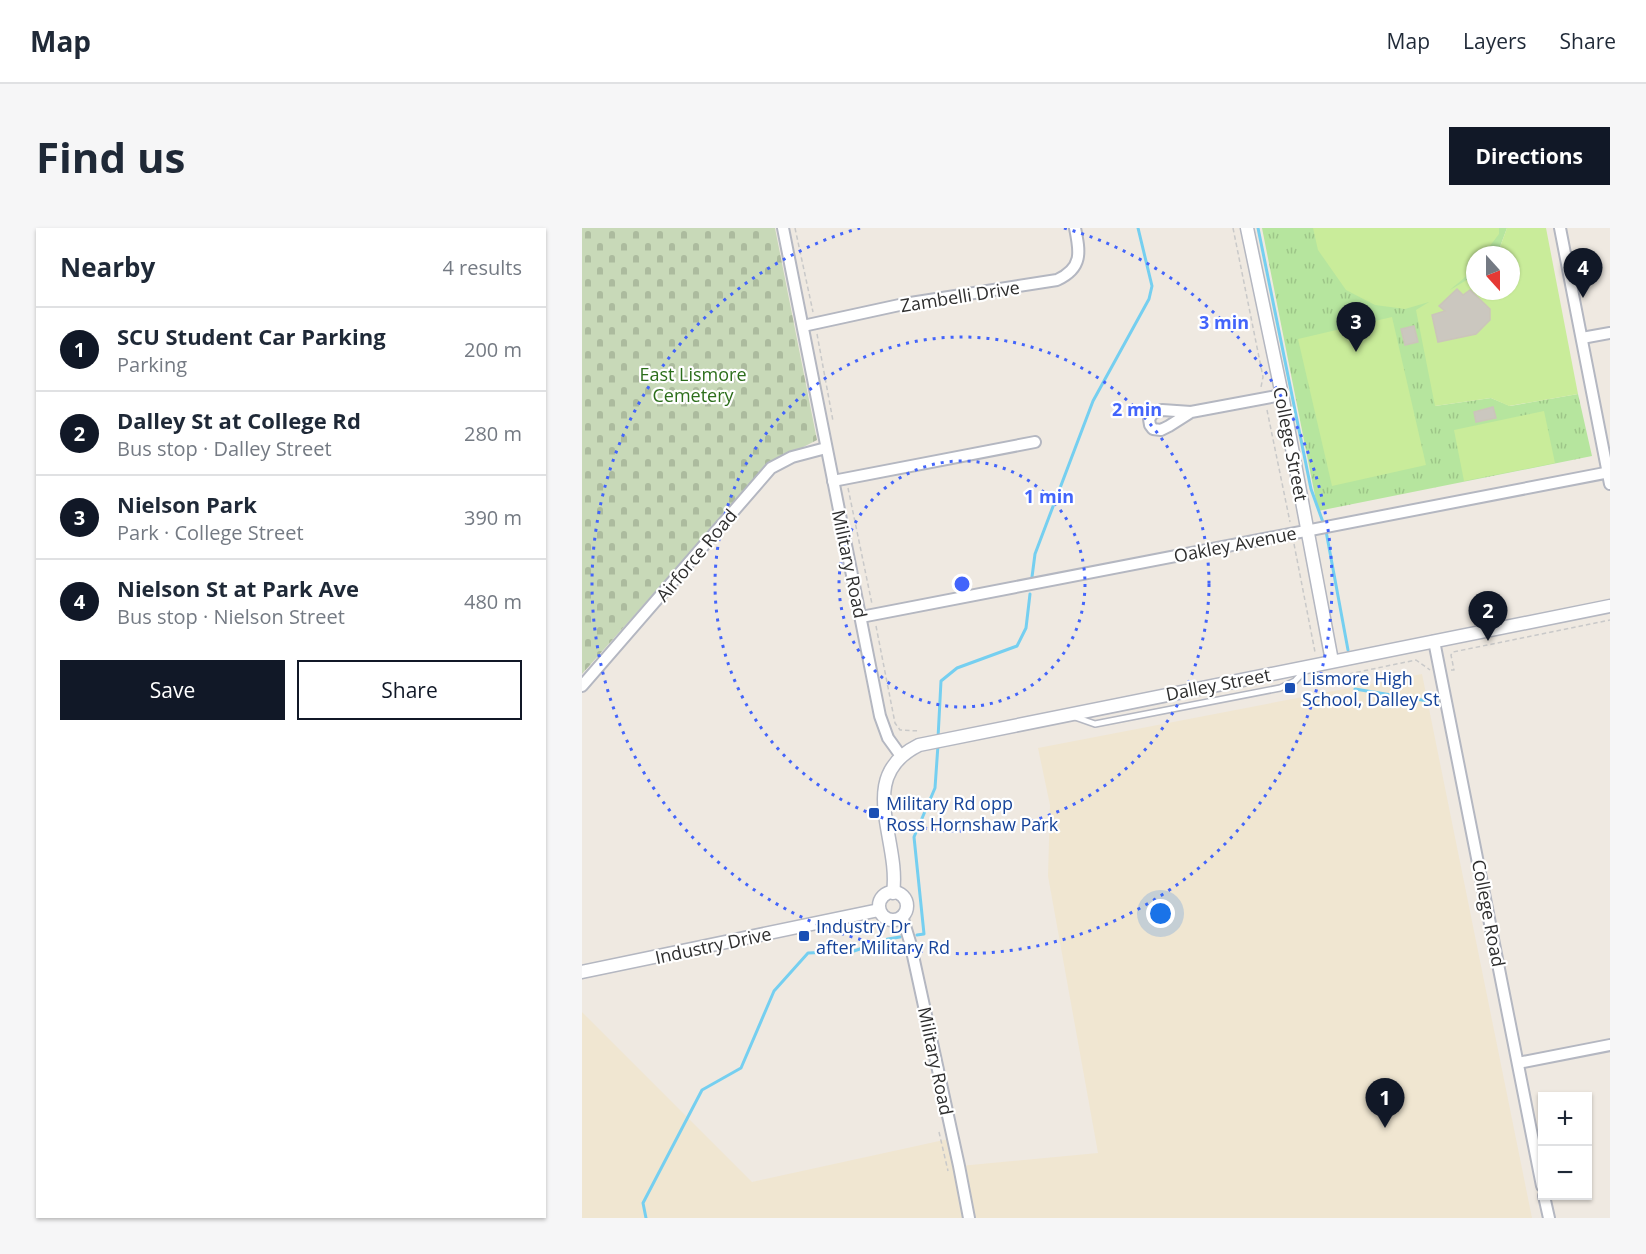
<!DOCTYPE html>
<html lang="en">
<head>
<meta charset="utf-8">
<style>
	body { margin:0; font-family:"Open Sans",sans-serif; background:#f6f6f7; color:#1f2937 }
	.controls { position:absolute; right:18px; bottom:18px; display:grid; overflow:hidden; border-radius:0px; box-shadow:0 2px 4px #0004 }
	.controls button { width:54px; height:54px; display:grid; place-items:center; padding:0; border:0; border-bottom:2px solid #e0e1e3; background:#fff; color:#1f2937; font:30px sans-serif }
	.compass { position:absolute; left:884px; top:18px; width:54px; height:54px; border-radius:50%; background:#fff; box-shadow:0 2px 4px #0004; rotate:159deg }
	.you { position:absolute; left:579px; top:686px; width:21px; height:21px; margin:-15px; border:4px solid #fff; border-radius:50%; background:#1a73e8; box-shadow:0 0 0 9px #1a73e833 }
	.badge { display:grid; place-items:center; width:39px; height:39px; border-radius:50%; background:#111827; color:#fff; font-size:20px; font-weight:700 }
	.pin { position:absolute; translate:-50% -50px; filter:drop-shadow(0 2px 3px #0008) }
	.pin::after { content:''; position:absolute; top:32px; width:21px; height:18px; background:inherit; clip-path:polygon(0 0,100% 0,50% 100%) }
	.list { margin:0; padding:0; list-style:none }
	h2 { display:flex; justify-content:space-between; align-items:center; height:78px; margin:0; padding:0 24px; font-size:26px }
	h2 small { font-size:20px; font-weight:400; color:#747a83 }
	.list li { display:grid; grid-template-columns:39px 1fr auto; gap:18px; align-items:center; box-sizing:border-box; height:84px; padding:0 24px; border-top:2px solid #e0e1e3 }
	.list b { display:block; font-size:22px; white-space:nowrap }
	.list p { margin:0; font-size:20px; white-space:nowrap; color:#747a83 }
	.list em { font-size:20px; font-style:normal; color:#747a83 }
	.actions { display:flex; gap:12px; padding:18px 24px }
	.actions a { flex:1; padding:14px 0; border:2px solid #111827; border-radius:0px; text-align:center; font-size:21px; color:#111827 }
	.actions .main { background:#111827; color:#fff }
	.map { position:relative; flex:none; width:1028px; height:990px; overflow:hidden; border-radius:0px }
	header { display:flex; align-items:center; gap:36px; box-sizing:border-box; height:84px; padding:0 30px; background:#fff; border-bottom:2px solid #e0e1e3 }
	header strong { font-size:28px }
	nav { display:flex; gap:33px; margin-inline-start:auto; font-size:21px }
	.intro { display:flex; align-items:center; justify-content:space-between; box-sizing:border-box; height:144px; padding:0 36px }
	h1 { margin:0; font-size:42px }
	.button { padding:15px 27px; border-radius:0px; background:#111827; color:#fff; font-size:21px; font-weight:700 }
	main { display:flex; gap:36px; padding:0 36px }
	aside { flex:1; background:#fff; border-radius:0px; box-shadow:0 2px 4px #0004 }
	.map>svg:first-child { display:block }
	.education { fill:#f0e6d1 }
	.grass { fill:url(#grass-tufts) }
	.cemetery { fill:url(#cemetery-stones) }
	.pitch { fill:#c9ec9a }
	.lines { fill:none; stroke-linecap:round; stroke-linejoin:round }
	.stream { stroke:#75cff0; stroke-width:3 }
	.building { fill:#cbc7bf; stroke:#cbc5ba; stroke-width:1.5 }
	.service-casing { stroke:#b4b7c1; stroke-width:8 }
	.minor-casing { stroke:#b4b7c1; stroke-width:14 }
	.tertiary-casing { stroke:#b4b7c1; stroke-width:15 }
	.path { stroke:#c9c9c9; stroke-width:1.5; stroke-dasharray:4.5 3; stroke-linecap:butt }
	.service { stroke:#fff; stroke-width:5 }
	.minor { stroke:#fff; stroke-width:10 }
	.tertiary { stroke:#fff; stroke-width:12 }
	.ring { fill:none; stroke:#4264fb; stroke-width:3; stroke-dasharray:3 6 }
	.transit-dot { fill:#1a4fb4; stroke:#fff; stroke-width:2 }
	.labels { text-anchor:middle; dominant-baseline:central; stroke-width:4.5; stroke-linejoin:round; paint-order:stroke }
	.street-label { font-size:18px; fill:#2e2e2e; stroke:#fff }
	.park-label { font-size:18px; fill:#2c6e1b; stroke:#fff }
	.transit-label { font-size:18px; fill:#164399; stroke:#fff; text-anchor:start }
	.centre { fill:#4264fb; stroke:#fff; stroke-width:3 }
	.ring-label { font-size:18px; text-anchor:middle; font-weight:bold; fill:#4264fb; stroke:#fff; stroke-width:4.5; stroke-linejoin:round; paint-order:stroke }
</style>
</head>
<body>
<header>
<strong>Map</strong>
<nav><a>Map</a><a>Layers</a><a>Share</a></nav>
</header>
<div class="intro"><h1>Find us</h1><a class="button">Directions</a></div>
<main>
<aside>
<h2>Nearby<small>4 results</small></h2>
<ul class="list">
<li><span class="badge">1</span><div><b>SCU Student Car Parking</b><p>Parking</p></div><em>200 m</em></li>
<li><span class="badge">2</span><div><b>Dalley St at College Rd</b><p>Bus stop · Dalley Street</p></div><em>280 m</em></li>
<li><span class="badge">3</span><div><b>Nielson Park</b><p>Park · College Street</p></div><em>390 m</em></li>
<li><span class="badge">4</span><div><b>Nielson St at Park Ave</b><p>Bus stop · Nielson Street</p></div><em>480 m</em></li>
</ul>
<div class="actions"><a class="main">Save</a><a>Share</a></div>
</aside>
<div class="map">
<svg width="1028" height="990" viewBox="0 0 1028 990">
	<defs>
		<pattern id="grass-tufts" width="24" height="20" patternUnits="userSpaceOnUse" patternTransform="scale(1.5)"><rect width="24" height="20" fill="#b6e59e"/><path d="M3 7l-1-3M5 7V3M7 7l1-3M15 17l-1-3M17 17v-4M19 17l1-3" fill="none" stroke="#9dc588"/></pattern>
		<pattern id="cemetery-stones" width="16" height="16" patternUnits="userSpaceOnUse" patternTransform="scale(1.5)"><rect width="16" height="16" fill="#c8d9b8"/><path d="M2 7V4a2 2 0 0 1 4 0v3zM10 15v-3a2 2 0 0 1 4 0v3z" fill="#acbb9e"/></pattern>
	</defs>
	<rect width="100%" height="100%" fill="#efe9e1"/>
	<polygon class="education" points="840,446 950,990 0,990 0,784 170,954 371,910 378,938 516,925 466,648 468,577 456,520"/>
	<polygon class="grass" points="680,0 925,0 915,27 893,27 893,47 889,50 853,178 909,170 928,178 996,166 1010,228 736,283"/>
	<polygon class="cemetery" points="0,0 193,0 235,212 186,237 0,446"/>
	<g class="pitch">
		<path d="M731,0H917V6L901,27H893C893,45 880,51 868,62L893,47V63H929V27H915L925,0H964L996,166L927,178L909,170L853,178L834,82L847,74L823,81L793,77L764,62L736,22Z"/>
		<polygon points="810,89 844,237 750,258 716,111"/>
		<polygon points="962,183 973,235 882,253 872,202"/>
	</g>
	<g class="lines">
		<g class="stream">
			<polyline points="676,0 729,261 742,297"/>
			<polyline points="744,303 766,422"/>
			<polyline points="450,349 453,326 511,173 567,71 570,58 556,0"/>
			<polyline points="773,461 858,475"/>
			<polyline points="356,510 359,453 375,440 435,418 444,400 448,366"/>
			<polyline points="335,707 342,706 332,609 353,560 356,517"/>
			<polyline points="64,990 61,975 120,862 159,840 192,763 226,725 272,723 306,711 318,709"/>
		</g>
	</g>
	<g class="building">
		<polygon points="875,61 881,67 888,62 908,81 908,92 894,106 856,114 850,87 863,83 857,78"/>
		<polygon points="832,98 836,114 823,117 819,101"/>
		<polygon points="911,179 914,190 894,194 892,184"/>
	</g>
	<g class="lines">
		<g class="service-casing">
			<polyline id="service" points="493,489 513,496 698,460 713,453 724,441"/>
		</g>
		<g class="minor-casing">
			<g id="minor">
				<polyline points="201,0 298,488 306,510 319,528"/>
				<polyline points="978,0 1028,256"/>
				<path d="M221,98L322,76L475,52C501,40 498,24 493,0"/>
				<polyline points="1000,110 1028,105"/>
				<polyline points="609,184 587,198 579,202 571,201 568,197 567,191 571,185 580,182 609,184 700,167"/>
				<polyline points="251,253 453,214"/>
				<polyline points="279,389 1028,244"/>
				<polyline points="852,413 960,958"/>
				<polyline points="0,458 189,240 210,229 244,220"/>
				<polyline points="320,688 328,714 377,938 387,990"/>
				<polyline points="936,835 1028,817"/>
				<polyline points="962,968 967,990"/>
			</g>
		</g>
		<g class="tertiary-casing">
			<g id="tertiary">
				<polyline points="665,0 700,167 750,433"/>
				<circle cx="311" cy="678" r="14"/>
				<path d="M311,665C319,611 272,549 337,517L1028,378"/>
				<polyline points="0,744 297,682"/>
			</g>
		</g>
		<g class="path">
			<polyline points="213,0 231,84"/>
			<polyline points="651,0 681,149 679,159"/>
			<polyline points="235,106 251,193"/>
			<polyline points="685,182 708,294"/>
			<polyline points="266,260 290,376"/>
			<polyline points="712,316 733,424"/>
			<polyline points="294,398 313,495 318,502 338,503"/>
			<polyline points="869,442 872,442 869,427 871,424 1028,392"/>
			<polyline points="723,455 834,432 848,442"/>
			<polyline points="357,904 366,943"/>
		</g>
		<use href="#service" class="service"/>
		<use href="#minor" class="minor"/>
		<use href="#tertiary" class="tertiary"/>
	</g>
	<g class="ring">
		<circle cx="380" cy="356" r="123"/>
		<circle cx="380" cy="356" r="247"/>
		<path d="M482 0A370 370 0 1 1 278 0"/>
	</g>
	<g class="transit-dot">
		<rect x="702" y="454" width="12" height="12" rx="3"/>
		<rect x="286" y="579" width="12" height="12" rx="3"/>
		<rect x="216" y="702" width="12" height="12" rx="3"/>
	</g>
	<g class="labels">
		<g class="street-label">
			<text transform="translate(378 68) rotate(-9)">Zambelli Drive</text>
			<text transform="translate(709 216) rotate(79)">College Street</text>
			<text transform="translate(653 316) rotate(-11)">Oakley Avenue</text>
			<text transform="translate(114 327) rotate(-50)">Airforce Road</text>
			<text transform="translate(268 336) rotate(78)">Military Road</text>
			<text transform="translate(636 456) rotate(-11)">Dalley Street</text>
			<text transform="translate(907 685) rotate(79)">College Road</text>
			<text transform="translate(131 717) rotate(-12)">Industry Drive</text>
			<text transform="translate(354 833) rotate(78)">Military Road</text>
		</g>
		<g class="park-label">
			<text x="111" y="146">East Lismore<tspan x="111" dy="21">Cemetery</tspan></text>
		</g>
		<g class="transit-label">
			<text x="720" y="450">Lismore High<tspan x="720" dy="21">School, Dalley St</tspan></text>
			<text x="304" y="575">Military Rd opp<tspan x="304" dy="21">Ross Hornshaw Park</tspan></text>
			<text x="234" y="698">Industry Dr<tspan x="234" dy="21">after Military Rd</tspan></text>
		</g>
	</g>
	<circle cx="380" cy="356" r="9" class="centre"/>
	<g class="ring-label">
		<text x="642" y="101">3 min</text>
		<text x="555" y="188">2 min</text>
		<text x="467" y="275">1 min</text>
	</g>
</svg>
<div class="controls">
<button>+</button>
<button>−</button>
</div>
<svg class="compass" viewBox="-18 -18 36 36"><path d="M0-13l5 13h-10z" fill="#e53935"/><path d="M0 13l5-13h-10z" fill="#747a83"/></svg>
<div class="you"></div>
<div class="pin badge" style="left:803px;top:900px">1</div>
<div class="pin badge" style="left:906px;top:413px">2</div>
<div class="pin badge" style="left:774px;top:124px">3</div>
<div class="pin badge" style="left:1001px;top:70px">4</div>
</div>
</main>
</body>
</html>
